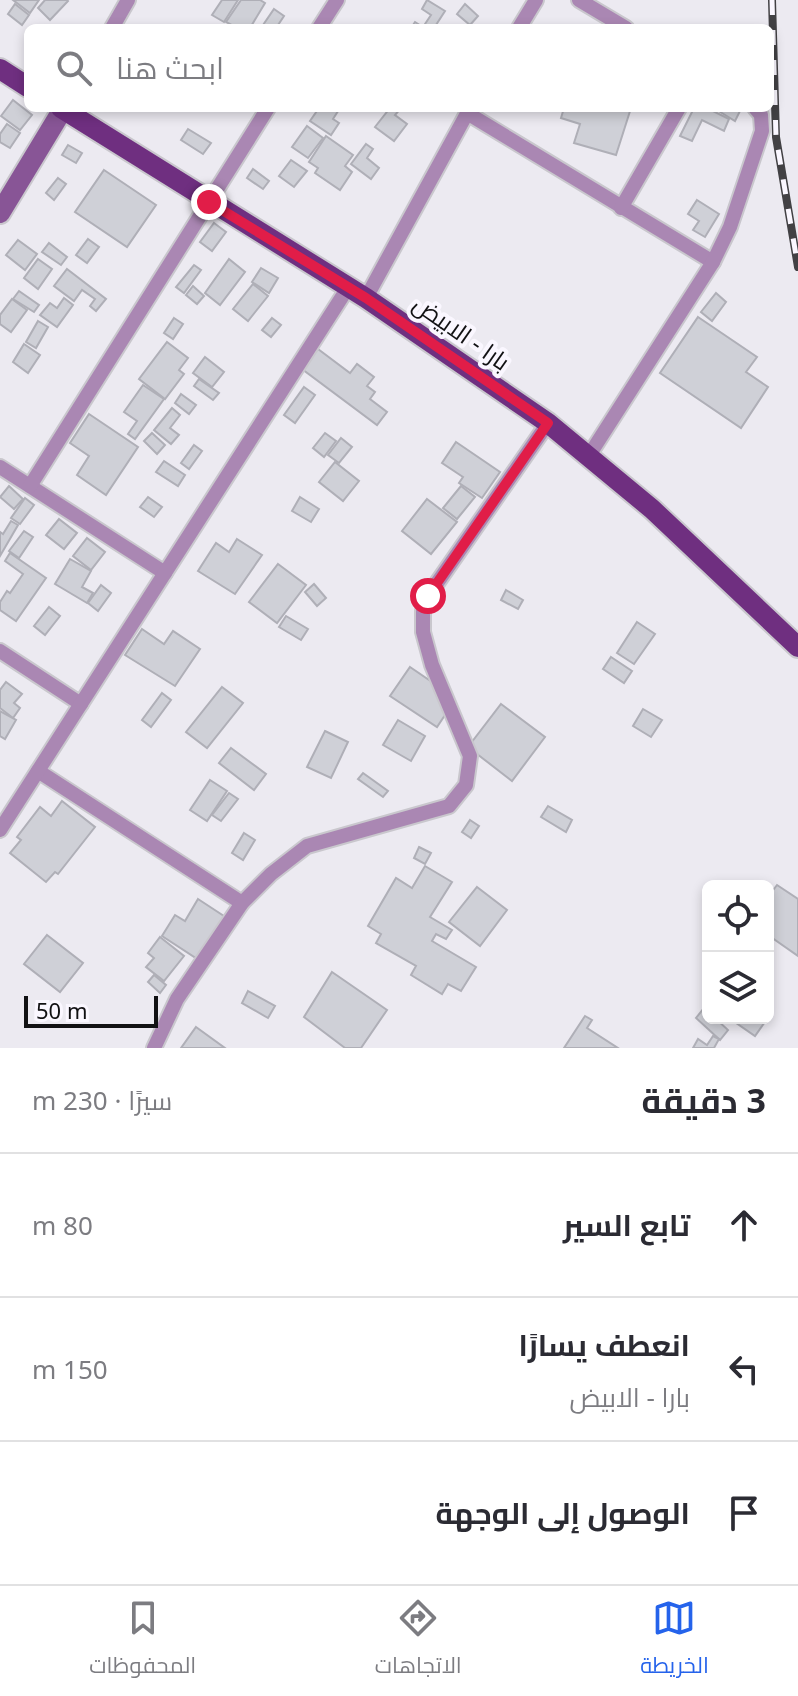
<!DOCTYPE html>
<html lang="ar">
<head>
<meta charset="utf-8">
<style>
	body { margin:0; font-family:"Noto Sans",Cairo,sans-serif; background:#f2f2f3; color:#2b2b33; direction:rtl }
	.controls { position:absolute; right:24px; bottom:24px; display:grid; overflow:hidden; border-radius:12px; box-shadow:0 4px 12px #0003 }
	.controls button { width:72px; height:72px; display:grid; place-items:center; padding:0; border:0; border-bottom:2px solid #e1e1e2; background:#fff; color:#2b2b33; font:40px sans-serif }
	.scale { position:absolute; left:24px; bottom:20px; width:134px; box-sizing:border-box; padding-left:8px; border:4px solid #111113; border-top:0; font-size:22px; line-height:28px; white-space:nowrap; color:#111113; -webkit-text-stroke:6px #faf7ff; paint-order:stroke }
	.stop { position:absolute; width:24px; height:24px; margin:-18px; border:6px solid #e11d48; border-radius:50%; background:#fff }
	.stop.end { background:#e11d48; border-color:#fff; box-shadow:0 2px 8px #0008 }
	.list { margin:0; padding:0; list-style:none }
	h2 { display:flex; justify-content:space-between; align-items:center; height:104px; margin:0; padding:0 32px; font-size:34px }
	h2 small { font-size:26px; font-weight:400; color:#7c7c81 }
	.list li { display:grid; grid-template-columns:52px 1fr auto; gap:24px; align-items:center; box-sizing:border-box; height:144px; padding:0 32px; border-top:2px solid #e1e1e2 }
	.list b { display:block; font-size:30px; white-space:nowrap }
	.list p { margin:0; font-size:26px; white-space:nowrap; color:#7c7c81 }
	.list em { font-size:26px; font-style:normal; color:#7c7c81 }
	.icon { flex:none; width:44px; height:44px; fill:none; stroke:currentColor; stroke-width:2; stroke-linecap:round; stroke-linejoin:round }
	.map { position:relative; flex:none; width:798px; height:1048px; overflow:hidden; direction:ltr }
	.search { position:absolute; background:#fff; box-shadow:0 4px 12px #0003; left:24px; right:24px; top:24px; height:88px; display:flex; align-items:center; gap:20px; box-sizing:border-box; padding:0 28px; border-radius:12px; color:#7c7c81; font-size:30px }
	.sheet { height:536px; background:#fff }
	nav { display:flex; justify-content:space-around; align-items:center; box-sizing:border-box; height:112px; border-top:2px solid #e1e1e2; background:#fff; font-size:22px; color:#7c7c81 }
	nav a { display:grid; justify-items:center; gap:4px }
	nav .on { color:#2563eb }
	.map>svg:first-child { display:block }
	.building { fill:#cfd0d7; stroke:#afafb7; stroke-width:2 }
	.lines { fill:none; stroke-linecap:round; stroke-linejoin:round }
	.minor-casing { stroke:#c9c7cd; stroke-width:18 }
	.secondary-casing { stroke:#c9c7cd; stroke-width:24 }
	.primary-casing { stroke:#c9c7cd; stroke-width:24 }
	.minor { stroke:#aa87b3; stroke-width:14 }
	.secondary { stroke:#885596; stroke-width:20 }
	.primary { stroke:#6f2f80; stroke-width:20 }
	.rail-casing { stroke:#424144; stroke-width:8 }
	.rail { stroke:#faf7ff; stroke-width:5; stroke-dasharray:15; stroke-linecap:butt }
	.route { stroke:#e11d48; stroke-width:10 }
	.labels { text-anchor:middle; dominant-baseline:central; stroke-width:8; stroke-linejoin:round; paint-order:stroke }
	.street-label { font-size:24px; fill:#111113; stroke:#faf7ff }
</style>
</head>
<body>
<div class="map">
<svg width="798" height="1048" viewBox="0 0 798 1048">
	<rect width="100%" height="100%" fill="#eceaf1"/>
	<g class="building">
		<polygon points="13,0 39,0 30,13"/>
		<polygon points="45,0 67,0 68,1 50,20 38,8"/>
		<polygon points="222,0 238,0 224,22 212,15"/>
		<polygon points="241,0 260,0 265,3 250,28 237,28 226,22"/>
		<polygon points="427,0 445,11 434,28 411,28 415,22 423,27 431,15 422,9"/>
		<polygon points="15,4 29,15 22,25 8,14"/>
		<polygon points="465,4 478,16 470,25 457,14"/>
		<polygon points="274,9 284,16 276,28 261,28"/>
		<polygon points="13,100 32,115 20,130 1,116"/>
		<polygon points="319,108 340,108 333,119 339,123 331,135 310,121"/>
		<polygon points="390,108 401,108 395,115 407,124 394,141 375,127"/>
		<polygon points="564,108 631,108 616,155 574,143 580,124 561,118"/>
		<polygon points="694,108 707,108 729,119 724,131 702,120 692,141 680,136"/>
		<polygon points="718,108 735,108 740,111 735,121 717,110"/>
		<polygon points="7,124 20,133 10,148 0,142 0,134"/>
		<polygon points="307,126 323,138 308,158 292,147"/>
		<polygon points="188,129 211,143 203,154 181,140"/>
		<polygon points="326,136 353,155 345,166 352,172 340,190 315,173 318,168 309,162"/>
		<polygon points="366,144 373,149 367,158 379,168 371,179 351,164"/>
		<polygon points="68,145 82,153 76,163 62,155"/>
		<polygon points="291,160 307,171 294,187 279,176"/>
		<polygon points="253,169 269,181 263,189 247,178"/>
		<polygon points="104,170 156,205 127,247 75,212"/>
		<polygon points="58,178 66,184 54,200 46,193"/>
		<polygon points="697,200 719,214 705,237 693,230 699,221 688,214"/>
		<polygon points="214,223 226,232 212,251 200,242"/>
		<polygon points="88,239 99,247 87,263 76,255"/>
		<polygon points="18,240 37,254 25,270 6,255"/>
		<polygon points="49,243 67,257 61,265 42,252"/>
		<polygon points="38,259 52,269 38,289 24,278"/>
		<polygon points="229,259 245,272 220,305 205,293"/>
		<polygon points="194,265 201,270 184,293 176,287"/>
		<polygon points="261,268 278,278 269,293 252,282"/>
		<polygon points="67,269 106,299 96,311 90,306 95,299 82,290 74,301 54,286"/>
		<polygon points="253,284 268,296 248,321 233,309"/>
		<polygon points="193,286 204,296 197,304 186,295"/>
		<polygon points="19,291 39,305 34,312 13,299"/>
		<polygon points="716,293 726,302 712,321 701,312"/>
		<polygon points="64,298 73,305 57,327 40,315 50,303 57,308"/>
		<polygon points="12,299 27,310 11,332 0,324 0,315"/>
		<polygon points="698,317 757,357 746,372 768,387 741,428 660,373"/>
		<polygon points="174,318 183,324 173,339 164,333"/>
		<polygon points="272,318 281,325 271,337 262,330"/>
		<polygon points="38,321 48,327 36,348 26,342"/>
		<polygon points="167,342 188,358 179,370 184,374 165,399 139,379"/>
		<polygon points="24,344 40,355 28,373 13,362"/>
		<polygon points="318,349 350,373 357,364 374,377 367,386 375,392 370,399 387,412 377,425 302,369"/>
		<polygon points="205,357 224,372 212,387 193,373"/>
		<polygon points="199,379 219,393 213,400 194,386"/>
		<polygon points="143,385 164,399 135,439 128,434 137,421 124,412"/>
		<polygon points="304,387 315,395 295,423 284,415"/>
		<polygon points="181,394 196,405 189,414 175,403"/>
		<polygon points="172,408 180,415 170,428 179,435 171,444 154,430"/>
		<polygon points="89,414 138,447 106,495 77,475 89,456 70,443"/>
		<polygon points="152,433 165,445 157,454 144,441"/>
		<polygon points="325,433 336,441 324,457 313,448"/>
		<polygon points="341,438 352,447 339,463 328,455"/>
		<polygon points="456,442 500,472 482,498 459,483 463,477 442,463"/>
		<polygon points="194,445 202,451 189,469 181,463"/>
		<polygon points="164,461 185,475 178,486 156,472"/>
		<polygon points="335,462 359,481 343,501 319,482"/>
		<polygon points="9,486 23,499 14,509 0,497"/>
		<polygon points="461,486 475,497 457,519 443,508"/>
		<polygon points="148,497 162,507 154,517 140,507"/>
		<polygon points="300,497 319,509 311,522 292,511"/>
		<polygon points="25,498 34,505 20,524 11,518"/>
		<polygon points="427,499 457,522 431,554 402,531"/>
		<polygon points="59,519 77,533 64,549 46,535"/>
		<polygon points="11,521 18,525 0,556 0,532 3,534"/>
		<polygon points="24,531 33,537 19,558 9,551"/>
		<polygon points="87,538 105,552 91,570 73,556"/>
		<polygon points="237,539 262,555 235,594 198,571 216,543 229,552"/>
		<polygon points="10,553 46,578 16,621 0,610 0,602 7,591 10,593 23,574 5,561"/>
		<polygon points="70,559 91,571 82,587 93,593 87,603 55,584"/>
		<polygon points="278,564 306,585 277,623 249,602"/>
		<polygon points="314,584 326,598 317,606 305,592"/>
		<polygon points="101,585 111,593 98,611 88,603"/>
		<polygon points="506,590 523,600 518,609 501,600"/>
		<polygon points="49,607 60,616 45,635 34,626"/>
		<polygon points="286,616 308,629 301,640 279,627"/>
		<polygon points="637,622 655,634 634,664 617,653"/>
		<polygon points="142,629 164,644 173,631 200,649 175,686 125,655"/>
		<polygon points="611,657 632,671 624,683 603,669"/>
		<polygon points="410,667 445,691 451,706 437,727 390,696"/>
		<polygon points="6,682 22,694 14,703 20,708 13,718 0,708 0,690"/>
		<polygon points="222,687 243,703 207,748 186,732"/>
		<polygon points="162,693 171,700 151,727 142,720"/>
		<polygon points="501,704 545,737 512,781 468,747"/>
		<polygon points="643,709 662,720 651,737 633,726"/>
		<polygon points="0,711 16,720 5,739 0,736"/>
		<polygon points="398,720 425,736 411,761 383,745"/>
		<polygon points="325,731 348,742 331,778 307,767"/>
		<polygon points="231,748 266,774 254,790 219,763"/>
		<polygon points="363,773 388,791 383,797 358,779"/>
		<polygon points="210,780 227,791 207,821 190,810"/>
		<polygon points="229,793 238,799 221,821 212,815"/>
		<polygon points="62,801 95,827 58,874 55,872 46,882 10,853 21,840 17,837 40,807 51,816"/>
		<polygon points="548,806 572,820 566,832 541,817"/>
		<polygon points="470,820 479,826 471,838 462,832"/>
		<polygon points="244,833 255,840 243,860 232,853"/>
		<polygon points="419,847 431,853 425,864 414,858"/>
		<polygon points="425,866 452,882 430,917 452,930 446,939 436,934 432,941 476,967 461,991 448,984 442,994 411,975 416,966 376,943 381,934 368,926 396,878 412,888"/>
		<polygon points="777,885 798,899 798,956 768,935 768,897"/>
		<polygon points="477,887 507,910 480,946 449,922"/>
		<polygon points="198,899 230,920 202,962 162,936 175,915 185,921"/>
		<polygon points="47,935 83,963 60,992 24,964"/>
		<polygon points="160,937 184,956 164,981 146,967 154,958 148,953"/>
		<polygon points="332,972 387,1010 361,1048 345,1048 304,1017"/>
		<polygon points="154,975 166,985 160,993 148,982"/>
		<polygon points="248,991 275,1006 268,1018 242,1003"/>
		<polygon points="704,1008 708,1012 708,1018 715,1018 728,1030 720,1040 696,1018"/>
		<polygon points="768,1010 772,1012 755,1036 729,1018 768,1018"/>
		<polygon points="585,1016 592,1020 587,1028 618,1048 564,1048"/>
		<polygon points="196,1027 225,1048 181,1048"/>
		<polygon points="713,1036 719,1039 714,1048 693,1048 698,1039 707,1045"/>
	</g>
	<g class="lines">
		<g class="minor-casing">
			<g id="minor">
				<polyline points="579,0 626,28"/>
				<polyline points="112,28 128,0"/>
				<polyline points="319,28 337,0"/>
				<polyline points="519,28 536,0"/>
				<polyline points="467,113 713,262"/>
				<polyline points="621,208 679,108"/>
				<polyline points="366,298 470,108"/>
				<polyline points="588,457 713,262 730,227 762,131 761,115 755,108"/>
				<polyline points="0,467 165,573"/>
				<polyline points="30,486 268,108"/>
				<polyline points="0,651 81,704"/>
				<polyline points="38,771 242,903"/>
				<polyline points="0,830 349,286"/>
				<polyline points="154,1048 177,999 242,903 271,874 307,846 449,806 466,785 470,756 432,665 423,632 423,611 428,596 548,423"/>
			</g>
		</g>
		<g class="secondary-casing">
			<polyline id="secondary" points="0,213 63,109"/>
		</g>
		<g class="primary-casing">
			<g id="primary">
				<polyline points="0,69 28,87"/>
				<polyline points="61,108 366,298 548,423 652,509 798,647"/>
			</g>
		</g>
		<use href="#minor" class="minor"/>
		<use href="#secondary" class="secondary"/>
		<use href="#primary" class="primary"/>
		<g class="rail-casing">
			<polyline id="rail" points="772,0 776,137 798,267"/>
		</g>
		<use href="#rail" class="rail"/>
	</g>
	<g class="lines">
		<polyline class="route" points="209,202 366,298 548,423 428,596"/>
	</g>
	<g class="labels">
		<g class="street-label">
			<text transform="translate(462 332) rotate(35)">بارا - الابيض</text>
		</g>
	</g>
</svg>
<div class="controls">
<button><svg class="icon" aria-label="locate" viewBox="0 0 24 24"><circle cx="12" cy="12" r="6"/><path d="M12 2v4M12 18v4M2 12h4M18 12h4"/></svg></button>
<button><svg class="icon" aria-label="layers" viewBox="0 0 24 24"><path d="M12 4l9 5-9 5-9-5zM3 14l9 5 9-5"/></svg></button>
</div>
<div class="scale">50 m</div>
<div class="stop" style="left:428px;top:596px"></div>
<div class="stop end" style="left:209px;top:202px"></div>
<div class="search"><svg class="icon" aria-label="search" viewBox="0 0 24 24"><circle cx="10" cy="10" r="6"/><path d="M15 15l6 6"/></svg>ابحث هنا</div>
</div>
<section class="sheet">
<h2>3 دقيقة<small>سيرًا · 230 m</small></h2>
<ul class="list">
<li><svg class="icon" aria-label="ahead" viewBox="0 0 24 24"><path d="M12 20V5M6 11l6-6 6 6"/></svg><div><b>تابع السير</b></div><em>80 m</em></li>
<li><svg class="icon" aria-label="left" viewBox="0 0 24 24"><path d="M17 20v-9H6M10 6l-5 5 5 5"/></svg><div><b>انعطف يسارًا</b><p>بارا - الابيض</p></div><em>150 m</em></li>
<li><svg class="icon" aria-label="arrive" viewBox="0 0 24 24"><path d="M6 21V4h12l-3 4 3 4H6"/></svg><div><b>الوصول إلى الوجهة</b></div></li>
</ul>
</section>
<nav>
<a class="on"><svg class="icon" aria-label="map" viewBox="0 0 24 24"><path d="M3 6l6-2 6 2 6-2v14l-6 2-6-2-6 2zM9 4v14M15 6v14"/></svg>الخريطة</a>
<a><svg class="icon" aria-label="directions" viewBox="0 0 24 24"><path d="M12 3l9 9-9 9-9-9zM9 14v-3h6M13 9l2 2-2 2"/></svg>الاتجاهات</a>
<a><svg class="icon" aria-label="saved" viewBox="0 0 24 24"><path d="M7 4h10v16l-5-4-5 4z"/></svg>المحفوظات</a>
</nav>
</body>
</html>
